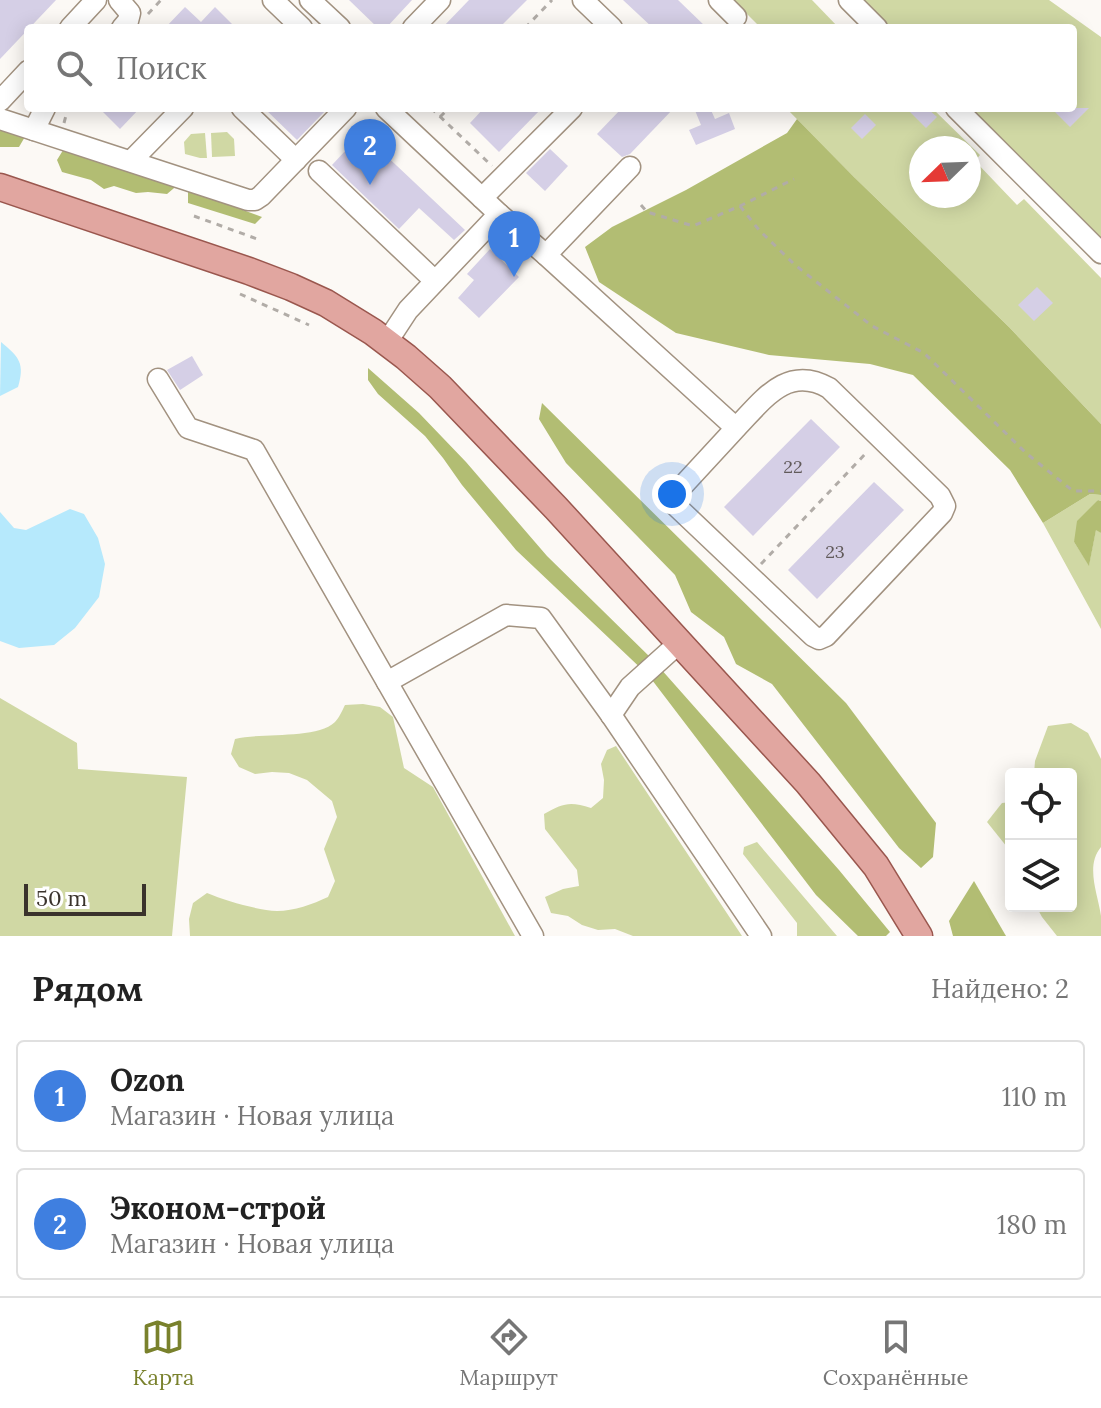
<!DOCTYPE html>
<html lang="ru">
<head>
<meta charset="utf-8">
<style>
	body { margin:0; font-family:Lora,serif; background:#f6f6f6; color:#222 }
	.controls { position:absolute; right:24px; bottom:24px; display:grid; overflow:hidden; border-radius:8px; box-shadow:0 4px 20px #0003 }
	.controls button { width:72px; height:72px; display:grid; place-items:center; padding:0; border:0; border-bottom:2px solid #e0e0e0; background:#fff; color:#222; font:40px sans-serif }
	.compass { position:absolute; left:909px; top:136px; width:72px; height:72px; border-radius:50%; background:#fff; box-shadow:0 4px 20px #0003; rotate:247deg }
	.scale { position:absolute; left:24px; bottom:20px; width:122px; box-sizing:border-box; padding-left:8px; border:4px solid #3a332c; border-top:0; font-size:22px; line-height:28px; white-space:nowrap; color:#3a332c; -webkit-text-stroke:6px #fff; paint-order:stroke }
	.you { position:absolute; left:672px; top:494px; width:28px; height:28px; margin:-20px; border:6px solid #fff; border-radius:50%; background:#1a73e8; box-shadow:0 0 0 12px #1a73e833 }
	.badge { display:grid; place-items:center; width:52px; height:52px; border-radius:50%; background:#79812c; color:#fff; font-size:26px; font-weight:700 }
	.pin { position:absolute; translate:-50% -66px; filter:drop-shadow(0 2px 4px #0008) }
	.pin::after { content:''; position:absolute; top:42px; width:28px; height:24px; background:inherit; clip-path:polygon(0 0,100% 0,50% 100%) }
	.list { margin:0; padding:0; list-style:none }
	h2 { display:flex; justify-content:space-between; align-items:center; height:104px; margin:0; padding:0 32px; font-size:34px }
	h2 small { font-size:26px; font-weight:400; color:#767676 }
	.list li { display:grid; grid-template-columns:52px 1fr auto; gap:24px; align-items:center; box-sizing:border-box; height:112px; margin:0 16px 16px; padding:0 16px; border:2px solid #e0e0e0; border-radius:8px }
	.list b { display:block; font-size:30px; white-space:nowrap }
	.list p { margin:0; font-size:26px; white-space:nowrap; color:#767676 }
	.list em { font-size:26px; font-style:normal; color:#767676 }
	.icon { flex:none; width:44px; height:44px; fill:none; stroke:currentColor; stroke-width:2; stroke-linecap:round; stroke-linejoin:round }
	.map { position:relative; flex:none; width:1101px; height:936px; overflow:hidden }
	.search { position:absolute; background:#fff; box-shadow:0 4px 20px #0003; left:24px; right:24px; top:24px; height:88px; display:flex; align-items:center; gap:20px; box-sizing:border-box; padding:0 28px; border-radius:8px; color:#767676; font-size:30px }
	.sheet { height:360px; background:#fff }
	nav { display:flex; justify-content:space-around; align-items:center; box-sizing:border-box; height:112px; border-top:2px solid #e0e0e0; background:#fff; font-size:22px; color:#767676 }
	nav a { display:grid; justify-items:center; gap:4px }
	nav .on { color:#79812c }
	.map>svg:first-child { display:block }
	.green { fill:#d0d8a4; fill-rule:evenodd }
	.forest { fill:#b2bd73 }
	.water { fill:#b6e9fc }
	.building { fill:#d5cfe6 }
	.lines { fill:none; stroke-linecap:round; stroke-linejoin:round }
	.minor-casing { stroke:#a29280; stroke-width:23 }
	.major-casing { stroke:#9a574e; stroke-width:29 }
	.path { stroke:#b1aca7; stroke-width:3; stroke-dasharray:6 6; stroke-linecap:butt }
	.minor { stroke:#fff; stroke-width:20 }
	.major { stroke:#e1a6a0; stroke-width:26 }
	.labels { text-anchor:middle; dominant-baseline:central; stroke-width:8; stroke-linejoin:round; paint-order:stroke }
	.number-label { font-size:18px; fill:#615a5a }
</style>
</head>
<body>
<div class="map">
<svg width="1101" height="936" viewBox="0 0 1101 936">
	<rect width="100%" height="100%" fill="#fcf9f5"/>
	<g class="green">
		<polygon points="733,0 812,0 839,28 761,28"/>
		<polygon points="856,0 1049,0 1101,37 1101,246 963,108 1073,108 1073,28 884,28"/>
		<path d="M786,108H932L980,155L975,161L1017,205L1024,199L1101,278V424L1009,327L854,177ZM921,148H969V196H921Z"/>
		<polygon points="227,132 234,139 235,156 212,157 211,133"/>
		<polygon points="205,133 207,158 200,158 185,154 184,142 191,134"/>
		<polygon points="1090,494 1101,495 1101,501 1098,500 1074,542 1089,565 1096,529 1101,533 1101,629 1043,523"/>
		<polygon points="0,698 77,743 78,769 187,777 172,936 0,936"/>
		<path d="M363,704L380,707L393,717L404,768L433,787L515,936H190L189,919L193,903L207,893C226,901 257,910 277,911C294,911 313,904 328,897L335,881L324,849L337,817L332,801L307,780L289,773L272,772L255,774L239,767L231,754L235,739C262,732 316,740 335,722C339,718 342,711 345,705Z"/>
		<path d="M1071,723L1088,733L1101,759V847C1085,866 1098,894 1101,916C1101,923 1101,930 1101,936H1057L1042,917L1036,906H1071V774H1034L1035,761L1048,726Z"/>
		<path d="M616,746L742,936H633L615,929L598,930L582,925L568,916L551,913L545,897L563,889L579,886L577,870L545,829L544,814C563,803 570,801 591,808L603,798L604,780L601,764L607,750Z"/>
		<polygon points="1011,802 1011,852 987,822 1002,803"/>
		<polygon points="757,842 837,936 797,936 797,923 743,854 744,847"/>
	</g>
	<g class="forest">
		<polygon points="797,119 854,177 1009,327 1101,424 1101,495 1090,494 1043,523 1010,470 913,375 870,364 769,355 676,333 599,282 585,247 612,227 686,190 787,133"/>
		<polygon points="0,127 26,135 19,147 0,147"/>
		<polygon points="65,147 180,183 167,194 148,192 136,193 114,186 104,189 91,180 62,172 57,160"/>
		<polygon points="188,190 262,217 255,224 188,203"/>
		<polygon points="368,368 419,413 466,462 547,556 652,659 839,870 890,932 886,936 858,936 816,895 649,676 516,550 462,485 443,458 425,436 378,394 368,380"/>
		<polygon points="542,403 846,703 936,823 933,857 921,868 899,848 772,684 736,664 724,637 691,612 675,575 566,463 539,419"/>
		<polygon points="1098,500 1101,501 1101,533 1096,530 1089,566 1074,542 1077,521"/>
		<polygon points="974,881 1006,936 953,936 949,921"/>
	</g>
	<g class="water">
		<path d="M1,342C19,357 25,363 18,387L0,396Z"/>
		<polygon points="70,509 84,514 98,538 105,564 99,597 75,628 54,645 19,648 0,641 0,512 14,528 26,530"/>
	</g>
	<g class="building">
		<polygon points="0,0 56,0 0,59"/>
		<polygon points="349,0 412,0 386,28 378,28"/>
		<polygon points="469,0 527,0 499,28 442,28"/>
		<polygon points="623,0 678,0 707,28 653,28"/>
		<polygon points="185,7 201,22 215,7 236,28 165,28"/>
		<polygon points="99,108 140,108 120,129"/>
		<polygon points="264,108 328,108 297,140"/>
		<polygon points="484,108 542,108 499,152 470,123"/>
		<polygon points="622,108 674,108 630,154 622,157 597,134"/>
		<polygon points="694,108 710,108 715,119 729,113 735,129 696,145 689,130 701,125"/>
		<polygon points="906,108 927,108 937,117 926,128"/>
		<polygon points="1051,108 1089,108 1070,127"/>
		<polygon points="865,114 876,125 862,139 851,128"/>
		<polygon points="362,133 465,230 454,240 419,208 399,229 332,165"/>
		<polygon points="550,149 568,166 545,191 526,173"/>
		<polygon points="490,249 519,277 479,318 458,298 474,280 467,274"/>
		<polygon points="1037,287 1053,303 1034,321 1018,305"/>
		<polygon points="192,356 203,375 180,390 167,370"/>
		<polygon points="811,419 840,447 753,536 724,507"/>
		<polygon points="874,482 904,510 817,599 788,570"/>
	</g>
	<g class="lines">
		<g class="minor-casing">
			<g id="minor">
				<polyline points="119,0 130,13 128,21 122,28"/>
				<polyline points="273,0 302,28"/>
				<polyline points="310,0 340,28"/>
				<polyline points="583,0 612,28"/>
				<polyline points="719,0 736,17"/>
				<polyline points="849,0 877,28"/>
				<polyline points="70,28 96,0"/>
				<polyline points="413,28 440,0"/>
				<polyline points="0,101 28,71"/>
				<polyline points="242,108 296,160"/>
				<polyline points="386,108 499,214 408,310 387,342"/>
				<polyline points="956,108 1101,253"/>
				<polyline points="0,119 248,200 255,200 261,196 346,108"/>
				<polyline points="34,130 45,108"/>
				<polyline points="131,161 183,108"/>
				<polyline points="319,171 435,281"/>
				<polyline points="482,198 572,108"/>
				<path d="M499,214L546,255L736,428L676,493L673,500L676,506L813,636L819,639L826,636L942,513L945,506L940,496L829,388C787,364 763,400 736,428"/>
				<polyline points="546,255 630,167"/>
				<polyline points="158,379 188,428 254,450 387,682 506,615 541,618 611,715 761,936"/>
				<polyline points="387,682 533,936"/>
				<polyline points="611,715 630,687 679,643"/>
			</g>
		</g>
		<g class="major-casing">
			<polyline id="major" points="0,187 249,271 291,287 326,303 373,332 406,357 440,387 556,508 808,783 876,866 919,936"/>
		</g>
		<g class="path">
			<polyline points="148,14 161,0"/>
			<polyline points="525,28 552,0"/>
			<polyline points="431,108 492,166"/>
			<polyline points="440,117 449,108"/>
			<polyline points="64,123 68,108"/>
			<polyline points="641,205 647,212 693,226 740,206 794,179"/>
			<polyline points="740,206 759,230 794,264 872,326 924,353 1026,453 1073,491 1101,491"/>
			<polyline points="194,216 260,240"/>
			<polyline points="240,294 309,325"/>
			<polyline points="761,564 868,451"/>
		</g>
		<use href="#minor" class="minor"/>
		<use href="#major" class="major"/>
	</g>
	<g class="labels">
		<g class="number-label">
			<text x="793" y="466">22</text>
			<text x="835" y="551">23</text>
		</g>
	</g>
</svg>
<div class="controls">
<button><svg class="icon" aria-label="locate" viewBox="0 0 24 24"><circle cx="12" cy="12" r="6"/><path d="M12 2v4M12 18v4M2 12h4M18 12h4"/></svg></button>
<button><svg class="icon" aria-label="layers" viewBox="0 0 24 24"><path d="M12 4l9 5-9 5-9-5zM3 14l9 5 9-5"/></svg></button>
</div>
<svg class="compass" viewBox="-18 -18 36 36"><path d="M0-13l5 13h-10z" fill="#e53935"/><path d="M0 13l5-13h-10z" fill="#767676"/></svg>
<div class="scale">50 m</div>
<div class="you"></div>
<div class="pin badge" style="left:514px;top:277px;background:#3f7fe0">1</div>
<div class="pin badge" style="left:370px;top:185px;background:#3f7fe0">2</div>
<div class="search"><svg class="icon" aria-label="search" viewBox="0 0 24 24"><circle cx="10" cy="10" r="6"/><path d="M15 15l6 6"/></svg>Поиск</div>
</div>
<section class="sheet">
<h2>Рядом<small>Найдено: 2</small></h2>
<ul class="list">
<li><span class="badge" style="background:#3f7fe0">1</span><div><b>Ozon</b><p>Магазин · Новая улица</p></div><em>110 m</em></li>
<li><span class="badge" style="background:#3f7fe0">2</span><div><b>Эконом-строй</b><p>Магазин · Новая улица</p></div><em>180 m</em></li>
</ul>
</section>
<nav>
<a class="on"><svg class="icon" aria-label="map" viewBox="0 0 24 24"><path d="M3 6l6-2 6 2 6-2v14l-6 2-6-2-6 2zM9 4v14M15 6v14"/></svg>Карта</a>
<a><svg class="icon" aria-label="directions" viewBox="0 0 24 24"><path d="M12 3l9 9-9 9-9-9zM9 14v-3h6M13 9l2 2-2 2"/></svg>Маршрут</a>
<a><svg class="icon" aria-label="saved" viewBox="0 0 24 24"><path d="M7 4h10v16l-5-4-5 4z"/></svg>Сохранённые</a>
</nav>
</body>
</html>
